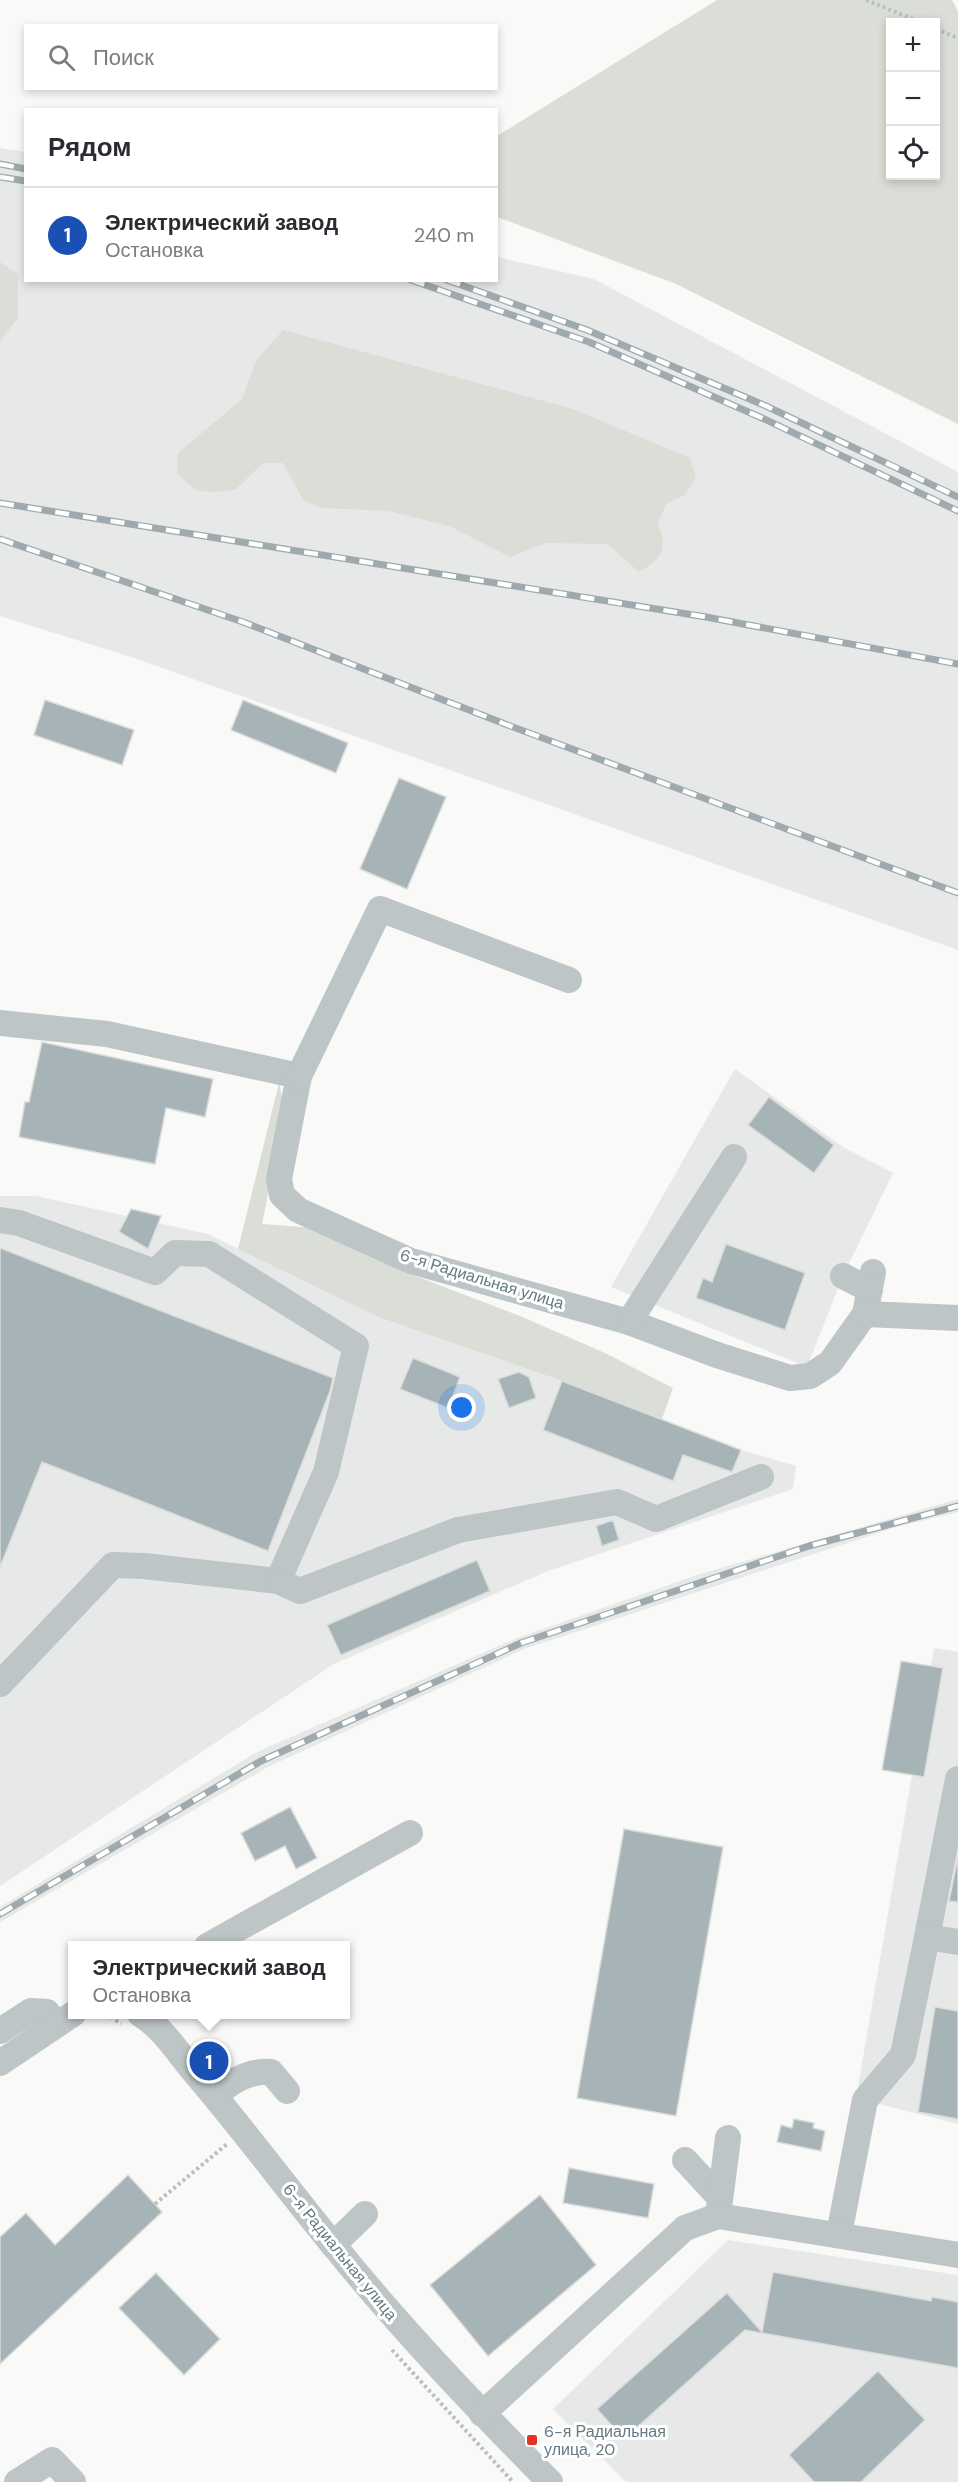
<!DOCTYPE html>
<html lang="ru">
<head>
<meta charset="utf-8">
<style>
	body { margin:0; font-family:"DM Sans",sans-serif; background:#f2f2f3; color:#2b2b33 }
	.controls { position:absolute; right:18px; top:18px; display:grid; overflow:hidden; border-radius:0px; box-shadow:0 3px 9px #0003 }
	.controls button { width:54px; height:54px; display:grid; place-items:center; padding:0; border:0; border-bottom:2px solid #e1e1e2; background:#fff; color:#2b2b33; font:30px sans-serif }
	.you { position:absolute; left:462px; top:1408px; width:21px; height:21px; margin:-15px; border:4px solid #fff; border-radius:50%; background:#1a73e8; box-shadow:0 0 0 9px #1a73e833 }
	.badge { display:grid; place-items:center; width:39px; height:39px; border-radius:50%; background:#e83228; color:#fff; font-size:20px; font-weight:700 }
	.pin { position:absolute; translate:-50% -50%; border:3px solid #fff; box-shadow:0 2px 6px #0006 }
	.popup { position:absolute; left:68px; top:1941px; width:282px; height:78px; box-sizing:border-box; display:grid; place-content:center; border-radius:0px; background:#fff; filter:drop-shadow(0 2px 4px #0005); font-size:20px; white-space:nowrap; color:#7c7c81 }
	.popup b { font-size:22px; color:#2b2b33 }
	.popup::after { content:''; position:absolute; left:50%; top:100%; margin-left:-12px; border:12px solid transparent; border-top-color:#fff }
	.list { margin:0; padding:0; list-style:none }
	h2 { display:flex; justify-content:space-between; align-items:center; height:78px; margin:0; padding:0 24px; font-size:26px }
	h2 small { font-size:20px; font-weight:400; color:#7c7c81 }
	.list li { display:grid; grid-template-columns:39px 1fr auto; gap:18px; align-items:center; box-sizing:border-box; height:96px; padding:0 24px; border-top:2px solid #e1e1e2 }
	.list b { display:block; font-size:22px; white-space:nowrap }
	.list p { margin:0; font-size:20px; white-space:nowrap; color:#7c7c81 }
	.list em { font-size:20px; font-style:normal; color:#7c7c81 }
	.icon { flex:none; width:33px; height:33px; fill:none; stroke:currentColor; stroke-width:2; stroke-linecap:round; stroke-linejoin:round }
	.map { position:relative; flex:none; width:958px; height:2482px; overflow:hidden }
	.search { position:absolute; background:#fff; box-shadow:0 3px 9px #0003; left:24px; top:24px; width:474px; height:66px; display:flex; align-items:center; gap:15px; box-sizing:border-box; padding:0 21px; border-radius:0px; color:#7c7c81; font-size:22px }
	.panel { position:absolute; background:#fff; box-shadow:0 3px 9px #0003; left:24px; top:108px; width:474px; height:174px; border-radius:0px }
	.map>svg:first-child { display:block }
	.built { fill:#e7e9e8 }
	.green { fill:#daded6; fill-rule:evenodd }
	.building { fill:#a6b3b7; stroke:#dbdbd9; stroke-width:1.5 }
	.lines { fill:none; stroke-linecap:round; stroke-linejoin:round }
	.path { stroke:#babfc1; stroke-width:4; stroke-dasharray:3 3; stroke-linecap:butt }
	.minor { stroke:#bdc5c7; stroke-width:26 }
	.rail-casing { stroke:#9faaae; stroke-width:7 }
	.rail { stroke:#fff; stroke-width:4.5; stroke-dasharray:14; stroke-linecap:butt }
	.poi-dot { fill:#e83228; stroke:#fff; stroke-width:2 }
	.labels { text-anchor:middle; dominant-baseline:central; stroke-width:6; stroke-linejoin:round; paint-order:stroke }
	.street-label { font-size:16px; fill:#637a83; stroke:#fff }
	.poi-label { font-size:16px; fill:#637a83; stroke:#fff; text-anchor:start }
</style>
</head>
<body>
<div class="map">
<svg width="958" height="2482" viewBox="0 0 958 2482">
	<rect width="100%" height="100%" fill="#f9f9f7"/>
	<g class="built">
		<polygon points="0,148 25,152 26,280 496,280 497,257 594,279 958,472 958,950 131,657 0,616"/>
		<polygon points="735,1069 843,1147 893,1173 843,1276 807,1367 611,1287"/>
		<polygon points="0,1196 36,1196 208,1234 378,1317 562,1381 741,1450 796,1466 793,1489 548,1571 334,1664 0,1886"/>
		<polygon points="958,1499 958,1512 893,1528 524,1649 268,1767 0,1922 0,1907 257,1752 517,1638 700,1574"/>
		<polygon points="934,1648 958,1652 958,2124 856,2098"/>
		<polygon points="728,2240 958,2275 958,2482 626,2482 553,2409"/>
	</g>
	<g class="green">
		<path d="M717,0H952L958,11V424L676,284L497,217V136ZM936,22V176H890V22Z"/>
		<polygon points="0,262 18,275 18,318 0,341"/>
		<path d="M283,330L573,409L690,458L696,478L685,495L666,504L658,523C667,550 664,557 639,572L607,544L546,543L510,557L449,526L388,511L322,508L303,500L283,463H263L236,489L217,492L197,491L177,474L178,453L242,399L256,361Z"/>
		<polygon points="279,1083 285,1110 262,1224 315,1228 400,1270 520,1316 605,1353 673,1388 662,1419 562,1381 378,1317 238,1249"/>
	</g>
	<g class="building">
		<polygon points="45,700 134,730 122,765 34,735"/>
		<polygon points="243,700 348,743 336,773 231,730"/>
		<polygon points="399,778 446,797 407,889 360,869"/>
		<polygon points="42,1042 213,1079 205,1117 166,1108 155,1164 19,1137 25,1102 29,1102"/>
		<polygon points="769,1097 834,1145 814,1173 748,1125"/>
		<polygon points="131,1209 161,1216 148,1249 119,1232"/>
		<polygon points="726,1244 805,1273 785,1330 696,1298 703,1278 712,1282"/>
		<polygon points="0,1248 333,1378 330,1391 268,1551 42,1462 0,1567"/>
		<polygon points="413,1358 460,1377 448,1408 400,1389"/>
		<polygon points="519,1372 529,1377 536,1398 509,1408 498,1379"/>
		<polygon points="562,1381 741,1450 732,1472 683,1455 673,1481 543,1430"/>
		<polygon points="613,1520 619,1540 602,1546 596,1526"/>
		<polygon points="477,1560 490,1591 341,1655 327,1625"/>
		<polygon points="901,1661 943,1668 924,1777 882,1770"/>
		<polygon points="290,1807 317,1858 296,1869 285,1846 255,1861 241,1833"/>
		<polygon points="624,1829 723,1847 676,2116 577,2098"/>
		<polygon points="958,1857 958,1902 949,1901"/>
		<polygon points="935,2007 958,2011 958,2119 918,2112"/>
		<polygon points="794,2119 814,2123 813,2128 825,2131 821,2151 777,2142 781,2125 792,2128"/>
		<polygon points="569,2168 654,2184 648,2218 563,2203"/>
		<polygon points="128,2175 162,2212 0,2364 0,2237 26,2213 55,2245"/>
		<polygon points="540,2195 596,2265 488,2356 430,2285"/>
		<polygon points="773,2272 931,2301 932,2297 958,2302 958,2368 745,2330 624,2439 597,2409 727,2293 762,2332"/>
		<polygon points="156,2273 220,2339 184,2375 119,2308"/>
		<polygon points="878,2371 925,2420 861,2482 814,2482 789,2455"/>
	</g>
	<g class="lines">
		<g class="path">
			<polyline points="866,0 920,22"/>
			<polyline points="936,29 958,38"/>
			<polyline points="93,2017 110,2016 121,2024"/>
			<polyline points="155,2204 227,2144"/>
			<polyline points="392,2350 513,2482"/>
		</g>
		<g class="minor">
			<polyline points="0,1023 107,1034 299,1076 279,1179 282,1195 298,1210 411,1261 629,1322 717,1355 790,1378 810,1376 830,1363 865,1314 873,1272"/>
			<polyline points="299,1076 380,909 569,980"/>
			<polyline points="0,1220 19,1223 155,1272 175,1253 209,1254 356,1346 326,1472 278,1581 144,1566 113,1565 0,1684"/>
			<polyline points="843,1276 870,1290"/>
			<polyline points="865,1314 958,1318"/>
			<polyline points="629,1322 734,1157"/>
			<polyline points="278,1581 300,1591 458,1530 617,1502 656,1519 761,1477"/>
			<polyline points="927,1937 958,1779"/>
			<polyline points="207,1946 410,1833"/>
			<path d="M140,2014C162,2027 179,2054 196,2074C244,2130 288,2190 335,2247C402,2330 475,2406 550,2482"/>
			<polyline points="0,2031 31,2011 47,2012 57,2024"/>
			<polyline points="0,2063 73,2014"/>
			<path d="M215,2096C230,2082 249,2070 271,2072L287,2091"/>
			<polyline points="685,2160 720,2198"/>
			<polyline points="718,2216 728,2138"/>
			<polyline points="839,2234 865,2100 903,2055 927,1937 958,1942"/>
			<polyline points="333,2245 365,2214"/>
			<polyline points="482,2414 685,2228 718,2216 958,2255"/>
			<polyline points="17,2482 52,2460 73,2482"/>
		</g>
		<g class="rail-casing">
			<g id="rail">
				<polyline points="0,164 26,169"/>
				<polyline points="0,177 26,181"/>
				<polyline points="411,280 589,342 762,418 958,511"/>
				<polyline points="447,280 587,330 766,406 958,497"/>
				<polyline points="0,503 706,617 958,664"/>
				<polyline points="0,539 243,622 505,724 958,893"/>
				<polyline points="0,1914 261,1761 521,1643 809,1546 958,1506"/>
			</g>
		</g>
		<use href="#rail" class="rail"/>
	</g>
	<rect class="poi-dot" x="526" y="2434" width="12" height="12" rx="3"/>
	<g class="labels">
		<g class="street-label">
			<text transform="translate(482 1279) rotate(17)">6-я Радиальная улица</text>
			<text transform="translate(340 2252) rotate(51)">6-я Радиальная улица</text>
		</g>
		<g class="poi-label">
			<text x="544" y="2431">6-я Радиальная<tspan x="544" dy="18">улица, 20</tspan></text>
		</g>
	</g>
</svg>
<div class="controls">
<button>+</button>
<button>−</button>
<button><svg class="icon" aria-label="locate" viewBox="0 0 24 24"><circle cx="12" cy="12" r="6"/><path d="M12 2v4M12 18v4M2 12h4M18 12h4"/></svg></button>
</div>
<div class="you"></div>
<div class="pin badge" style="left:209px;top:2061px;background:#1a4fb4">1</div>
<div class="popup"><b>Электрический завод</b>Остановка</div>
<div class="search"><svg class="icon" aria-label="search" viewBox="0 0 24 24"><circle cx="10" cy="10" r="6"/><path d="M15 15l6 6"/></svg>Поиск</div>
<section class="panel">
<h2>Рядом<small></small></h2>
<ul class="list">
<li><span class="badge" style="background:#1a4fb4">1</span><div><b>Электрический завод</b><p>Остановка</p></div><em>240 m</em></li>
</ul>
</section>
</div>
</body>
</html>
